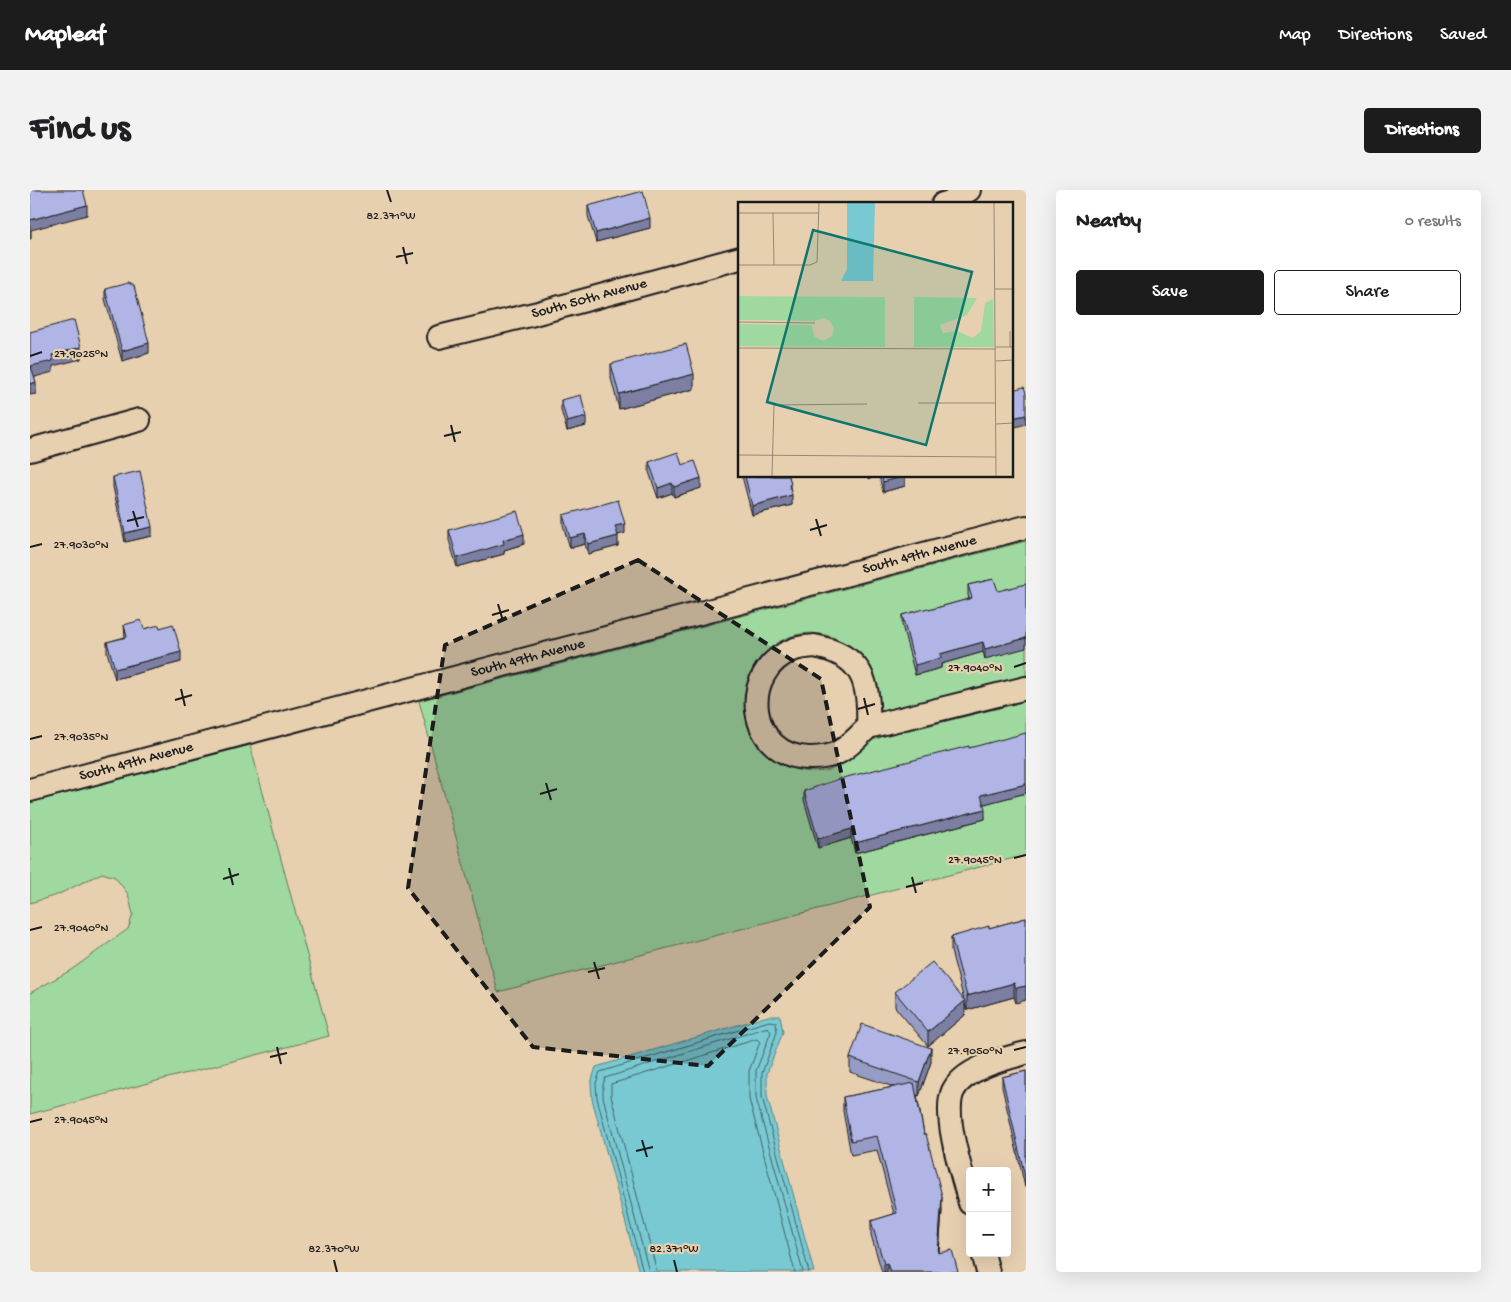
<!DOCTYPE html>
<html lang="en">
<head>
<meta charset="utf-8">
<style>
	body { margin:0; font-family:"Gochi Hand",sans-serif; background:#f2f2f2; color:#202124 }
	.controls { position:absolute; right:15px; bottom:15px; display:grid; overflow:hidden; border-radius:5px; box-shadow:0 5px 20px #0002 }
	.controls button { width:45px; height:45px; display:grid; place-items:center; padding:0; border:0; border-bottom:1px solid #e0e0e0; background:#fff; color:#202124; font:25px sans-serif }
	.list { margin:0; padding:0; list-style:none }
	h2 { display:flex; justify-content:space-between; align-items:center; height:65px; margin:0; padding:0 20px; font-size:21px }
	h2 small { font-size:16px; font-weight:400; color:#757577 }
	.actions { display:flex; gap:10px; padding:15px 20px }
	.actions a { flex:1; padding:11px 0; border:1px solid #1c1c1c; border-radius:5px; text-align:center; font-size:18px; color:#1c1c1c }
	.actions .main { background:#1c1c1c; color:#fff }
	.map { position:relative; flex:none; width:996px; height:1082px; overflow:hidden; border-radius:5px }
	header { display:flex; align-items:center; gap:30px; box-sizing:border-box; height:70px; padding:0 25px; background:#1c1c1c; color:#fff }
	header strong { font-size:24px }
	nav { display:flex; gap:28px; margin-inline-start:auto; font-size:18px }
	.intro { display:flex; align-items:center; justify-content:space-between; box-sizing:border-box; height:120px; padding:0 30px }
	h1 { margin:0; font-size:35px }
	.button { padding:12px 22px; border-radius:5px; background:#1c1c1c; color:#fff; font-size:18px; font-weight:700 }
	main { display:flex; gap:30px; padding:0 30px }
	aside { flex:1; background:#fff; border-radius:5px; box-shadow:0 5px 20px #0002 }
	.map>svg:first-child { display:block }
	.green { fill:#a0d99f; stroke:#5e7a5e }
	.water { fill:#79c9d2; stroke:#548489 }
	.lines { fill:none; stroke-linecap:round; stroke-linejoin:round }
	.shore { stroke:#416165; stroke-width:1 }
	.minor-casing { stroke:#1c1c1c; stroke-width:26 }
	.minor { stroke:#e7d0b0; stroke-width:22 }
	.wall { fill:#979cc6; stroke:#1c1c1c }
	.shaded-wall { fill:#7b7fa1; stroke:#1c1c1c }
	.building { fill:#b0b5e6; stroke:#1c1c1c }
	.marked { fill:#1c1c1c; fill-opacity:0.2; stroke:#1c1c1c; stroke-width:4; stroke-dasharray:10 6; stroke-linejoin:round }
	.ticks { fill:none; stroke:#1c1c1c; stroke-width:2 }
	.labels { text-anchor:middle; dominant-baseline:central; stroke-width:4.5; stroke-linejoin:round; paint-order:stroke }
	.street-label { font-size:15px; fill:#1c1c1c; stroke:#e7d0b0 }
	.inset-road { fill:none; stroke:#968875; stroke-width:1 }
	.view { fill:#0f766e; fill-opacity:0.15; stroke:#0f766e; stroke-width:2.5 }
	.inset-edge { fill:none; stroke:#1c1c1c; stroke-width:2.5 }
	.ticks-label { font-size:12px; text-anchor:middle; fill:#1c1c1c; stroke:#e7d0b0; stroke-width:4.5; stroke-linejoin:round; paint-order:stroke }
</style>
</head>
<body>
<header>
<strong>Mapleaf</strong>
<nav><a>Map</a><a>Directions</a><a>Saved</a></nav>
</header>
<div class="intro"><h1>Find us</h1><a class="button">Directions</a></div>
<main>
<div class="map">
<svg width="996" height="1082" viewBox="0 0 996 1082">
	<rect width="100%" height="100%" fill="#e7d0b0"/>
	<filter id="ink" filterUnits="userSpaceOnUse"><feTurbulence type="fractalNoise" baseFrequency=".02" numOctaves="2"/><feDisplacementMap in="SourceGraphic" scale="10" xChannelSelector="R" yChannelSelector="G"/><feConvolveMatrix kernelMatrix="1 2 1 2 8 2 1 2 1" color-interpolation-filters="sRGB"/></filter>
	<g filter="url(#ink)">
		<g class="green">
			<path d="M996,351V485L851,521C847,488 844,469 813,452C752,418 690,489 725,547C728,551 730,557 733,560C737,565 743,568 748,572C760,581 781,583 795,581C811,578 822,568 834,558C837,555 841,550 846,549C860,543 878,541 893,537C928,528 962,520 996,511V665L468,802L389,511Z"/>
			<polygon points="220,555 299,846 0,924 0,803 41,780 98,739 103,724 98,704 85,687 72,683 27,705 0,713 0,613"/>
		</g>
		<polygon class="water" points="738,826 750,826 753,842 737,883 737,906 784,1082 609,1082 562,909 561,893 566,877"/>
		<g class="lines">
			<g class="shore">
				<polyline points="613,1082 567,908 566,893 570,882 739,831 746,832 747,842 732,883 732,907 779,1082"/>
				<polyline points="619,1082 573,907 573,895 575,888 738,837 741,842 726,881 726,908 773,1082"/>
				<polyline points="627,1082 581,906 581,894 727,849 730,852 719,881 719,909 765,1082"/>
			</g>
			<g class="minor-casing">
				<g id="minor">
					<polyline points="913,14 923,11 939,0"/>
					<path id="s1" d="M409,147L504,124L710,68"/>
					<polyline points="0,260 109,230"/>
					<path d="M784,456C833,465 840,492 838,537C830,545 820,556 809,562C800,567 790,568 780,568C718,568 706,480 765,459C771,457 778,457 784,456Z"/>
					<polyline points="838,537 996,498"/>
					<path id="s2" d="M0,600L996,337"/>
					<path d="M940,1013C933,987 912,925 923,901C934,878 974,869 996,863"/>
					<polyline points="953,1063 958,1082"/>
				</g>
			</g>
			<use href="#minor" class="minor"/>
		</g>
		<g class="wall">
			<polygon points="558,16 620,38 566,52 558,26"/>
			<polygon points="75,99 119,163 92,171 75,109"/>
			<polygon points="581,174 664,199 589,219 581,188"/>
			<polygon points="531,210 556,236 537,241 531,220"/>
			<polygon points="619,272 652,275 671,298 644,307 642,303 628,308 619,282"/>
			<polygon points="712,286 759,286 762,315 722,325"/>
			<polygon points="849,286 875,286 875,296 853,302"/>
			<polygon points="83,287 122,346 95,352 83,297"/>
			<polygon points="533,325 595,343 587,345 588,356 558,364 555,354 540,358 533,335"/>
			<polygon points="419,340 494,354 474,360 474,364 427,377 419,350"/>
			<polygon points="964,389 955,469 953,462 911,474 911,478 885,485 872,435 872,425 899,420 939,409 938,405 938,395"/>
			<polygon points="94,435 114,439 130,438 151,472 85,489 77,462 77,452 95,447"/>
			<polygon points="939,558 996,603 953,614 955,629 825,663 821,648 788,658 774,610 774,601"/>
			<polygon points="996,728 986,813 984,807 937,820 935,814 935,825 898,856 865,817 865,802 934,810 921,761 921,747 959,738"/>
			<polygon points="820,868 901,872 889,906 887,905 894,944 912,1020 909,1063 928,1082 852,1082 841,1045 841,1031 864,1024 847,960 821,965 813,921 813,907 864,897 820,882"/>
			<polygon points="996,881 996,997 995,997 972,897 972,887"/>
		</g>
		<g class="shaded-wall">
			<polygon points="57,15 57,25 1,40 1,49 0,49 0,30"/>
			<polygon points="620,28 620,38 566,52 566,43"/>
			<polygon points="119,153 119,163 92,171 92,161"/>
			<polygon points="51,157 51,169 23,176 23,182 1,188 1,176 22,165"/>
			<polygon points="664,184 664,199 589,219 589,204"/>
			<polygon points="6,192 6,204 0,205 0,194"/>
			<polygon points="996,225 996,234 982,238 982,228"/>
			<polygon points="556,227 556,236 537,241 537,232"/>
			<polygon points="839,286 848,286 839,289"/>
			<polygon points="875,286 875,296 853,302 853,292"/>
			<polygon points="671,288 671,298 644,307 644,297"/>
			<polygon points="642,293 642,303 628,308 628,298"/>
			<polygon points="762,305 762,315 722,325 722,316"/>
			<polygon points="595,334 595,343 585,346 585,336"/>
			<polygon points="122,337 122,346 95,352 95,343"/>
			<polygon points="494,344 494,354 474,360 474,364 427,377 427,368 473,350"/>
			<polygon points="555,344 555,354 540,358 540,348"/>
			<polygon points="588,346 588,356 558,364 558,354"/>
			<polygon points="996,448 996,458 955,469 955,459"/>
			<polygon points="953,452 953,462 911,474 911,478 885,485 885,475 910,464"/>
			<polygon points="151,462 151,472 85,489 85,479"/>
			<polygon points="996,594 996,603 951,615 951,605"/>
			<polygon points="955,619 955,629 825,663 825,653"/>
			<polygon points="821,639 821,648 788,658 788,649"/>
			<polygon points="984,793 984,807 937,820 937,806"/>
			<polygon points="996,796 996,810 986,813 986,798"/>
			<polygon points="935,811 935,825 898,856 898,842"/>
			<polygon points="901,858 901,872 889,906 889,892"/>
			<rect x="995" y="987" width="1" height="10"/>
			<polygon points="912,1006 912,1020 908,1077 908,1063"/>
			<polygon points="857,1073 857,1082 854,1082 854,1074"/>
		</g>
		<g class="building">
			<polygon points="3,0 53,0 57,15 0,30 0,1"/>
			<polygon points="613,1 620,28 566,43 558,16"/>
			<polygon points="98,93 104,96 119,153 92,161 75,99"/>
			<polygon points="44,130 51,157 22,165 23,171 1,176 6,192 0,194 0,142"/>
			<polygon points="656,154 664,184 589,204 581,174"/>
			<polygon points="994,197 996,203 996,225 982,228 982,200"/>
			<polygon points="551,205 556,227 537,232 531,210"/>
			<polygon points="648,262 652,275 665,271 671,288 644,297 642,293 628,298 619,272"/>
			<polygon points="110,281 122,337 95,343 83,287"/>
			<polygon points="715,286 759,286 761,294 759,295 762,305 722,316"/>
			<polygon points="852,286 875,286 853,292"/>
			<polygon points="588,310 595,334 585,336 588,346 558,354 555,344 540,348 533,325"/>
			<polygon points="487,321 494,344 473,350 474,354 427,368 419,340"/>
			<polygon points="964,389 968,401 996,394 996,448 955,459 953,452 910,464 911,468 885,475 872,425 898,418 899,420 942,408 938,395"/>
			<polygon points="111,430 114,439 129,435 130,438 143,434 151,462 85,479 77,452 97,447 94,435"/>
			<polygon points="996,543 996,594 951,605 955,619 825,653 821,639 788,649 774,601 809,589 939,556 939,558"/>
			<polygon points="996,728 996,796 986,798 984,793 937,806 921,747 959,736 959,738"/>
			<polygon points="902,772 935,811 898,842 865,802"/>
			<polygon points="832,834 901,858 889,892 820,868"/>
			<polygon points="996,881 996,987 995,987 972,887"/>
			<polygon points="884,893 894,944 896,944 912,1006 908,1063 922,1060 928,1082 860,1082 857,1073 854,1074 841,1031 867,1023 847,946 821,951 813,907"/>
		</g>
	</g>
	<path class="marked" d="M608,370L791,489L840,717L678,876L503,857L378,698L415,455Z"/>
	<path class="ticks" d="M357,0L361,12M373,57L377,74M366,67L383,63M0,166L12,162M421,235L425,252M414,246L431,242M103,321L108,337M786,329L791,346M97,331L114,327M780,340L797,335M0,357L12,354M468,414L473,431M462,425L479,420M984,477L996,473M151,499L155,516M834,508L838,525M145,510L162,505M828,519L845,514M0,549L12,546M516,593L521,610M510,604L527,599M984,668L996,665M199,678L203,695M882,687L886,703M193,689L209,684M876,697L893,693M0,740L12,737M564,772L569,789M558,782L575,778M247,857L251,874M984,860L996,857M240,867L257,863M0,932L12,929M612,950L617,967M606,961L623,957M304,1070L307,1082M644,1070L647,1082"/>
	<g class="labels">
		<g class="street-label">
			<text stroke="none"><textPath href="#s1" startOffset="155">South 50th Avenue</textPath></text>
			<text stroke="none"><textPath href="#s2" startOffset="920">South 49th Avenue</textPath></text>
			<text stroke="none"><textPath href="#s2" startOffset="515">South 49th Avenue</textPath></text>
			<text stroke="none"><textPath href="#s2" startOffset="110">South 49th Avenue</textPath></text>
		</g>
	</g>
	<g transform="translate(708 12)">
		<rect width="275" height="275" fill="#e7d0b0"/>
		<path d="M0,94L147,95V145L0,144V122L74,123L76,134L85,139L94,134L96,127L92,119L86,116L77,119L0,118ZM176,95L239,96L229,113L202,123L205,131L219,129L235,136L243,129L247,101L255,97L256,145H176Z" fill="#a0d99f"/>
		<path d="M109,1H137L135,79H103L109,67Z" fill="#79c9d2"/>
		<path class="inset-road" d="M256,1L258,274M0,11H81M35,11L36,63M0,63H72L79,60L81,1M257,87H275M0,120L77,121M272,129V145M258,145H275M0,146L258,147M258,159L275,158M180,201H258M258,222L275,221M0,253L258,255M34,274L36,203L129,202"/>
		<path class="view" d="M75,28L234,70L188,243L29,200Z"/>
		<rect width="275" height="275" class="inset-edge"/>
	</g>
	<g class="ticks-label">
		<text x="361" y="29">82.371°W</text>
		<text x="51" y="167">27.9025°N</text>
		<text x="51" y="358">27.9030°N</text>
		<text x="945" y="481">27.9040°N</text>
		<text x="51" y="550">27.9035°N</text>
		<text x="945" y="673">27.9045°N</text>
		<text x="51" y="741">27.9040°N</text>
		<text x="945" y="864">27.9050°N</text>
		<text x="51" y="933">27.9045°N</text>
		<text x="304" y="1062">82.370°W</text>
		<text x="644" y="1062">82.371°W</text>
	</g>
</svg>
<div class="controls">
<button>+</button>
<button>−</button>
</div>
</div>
<aside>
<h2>Nearby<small>0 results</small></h2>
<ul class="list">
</ul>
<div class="actions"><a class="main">Save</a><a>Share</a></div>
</aside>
</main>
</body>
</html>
